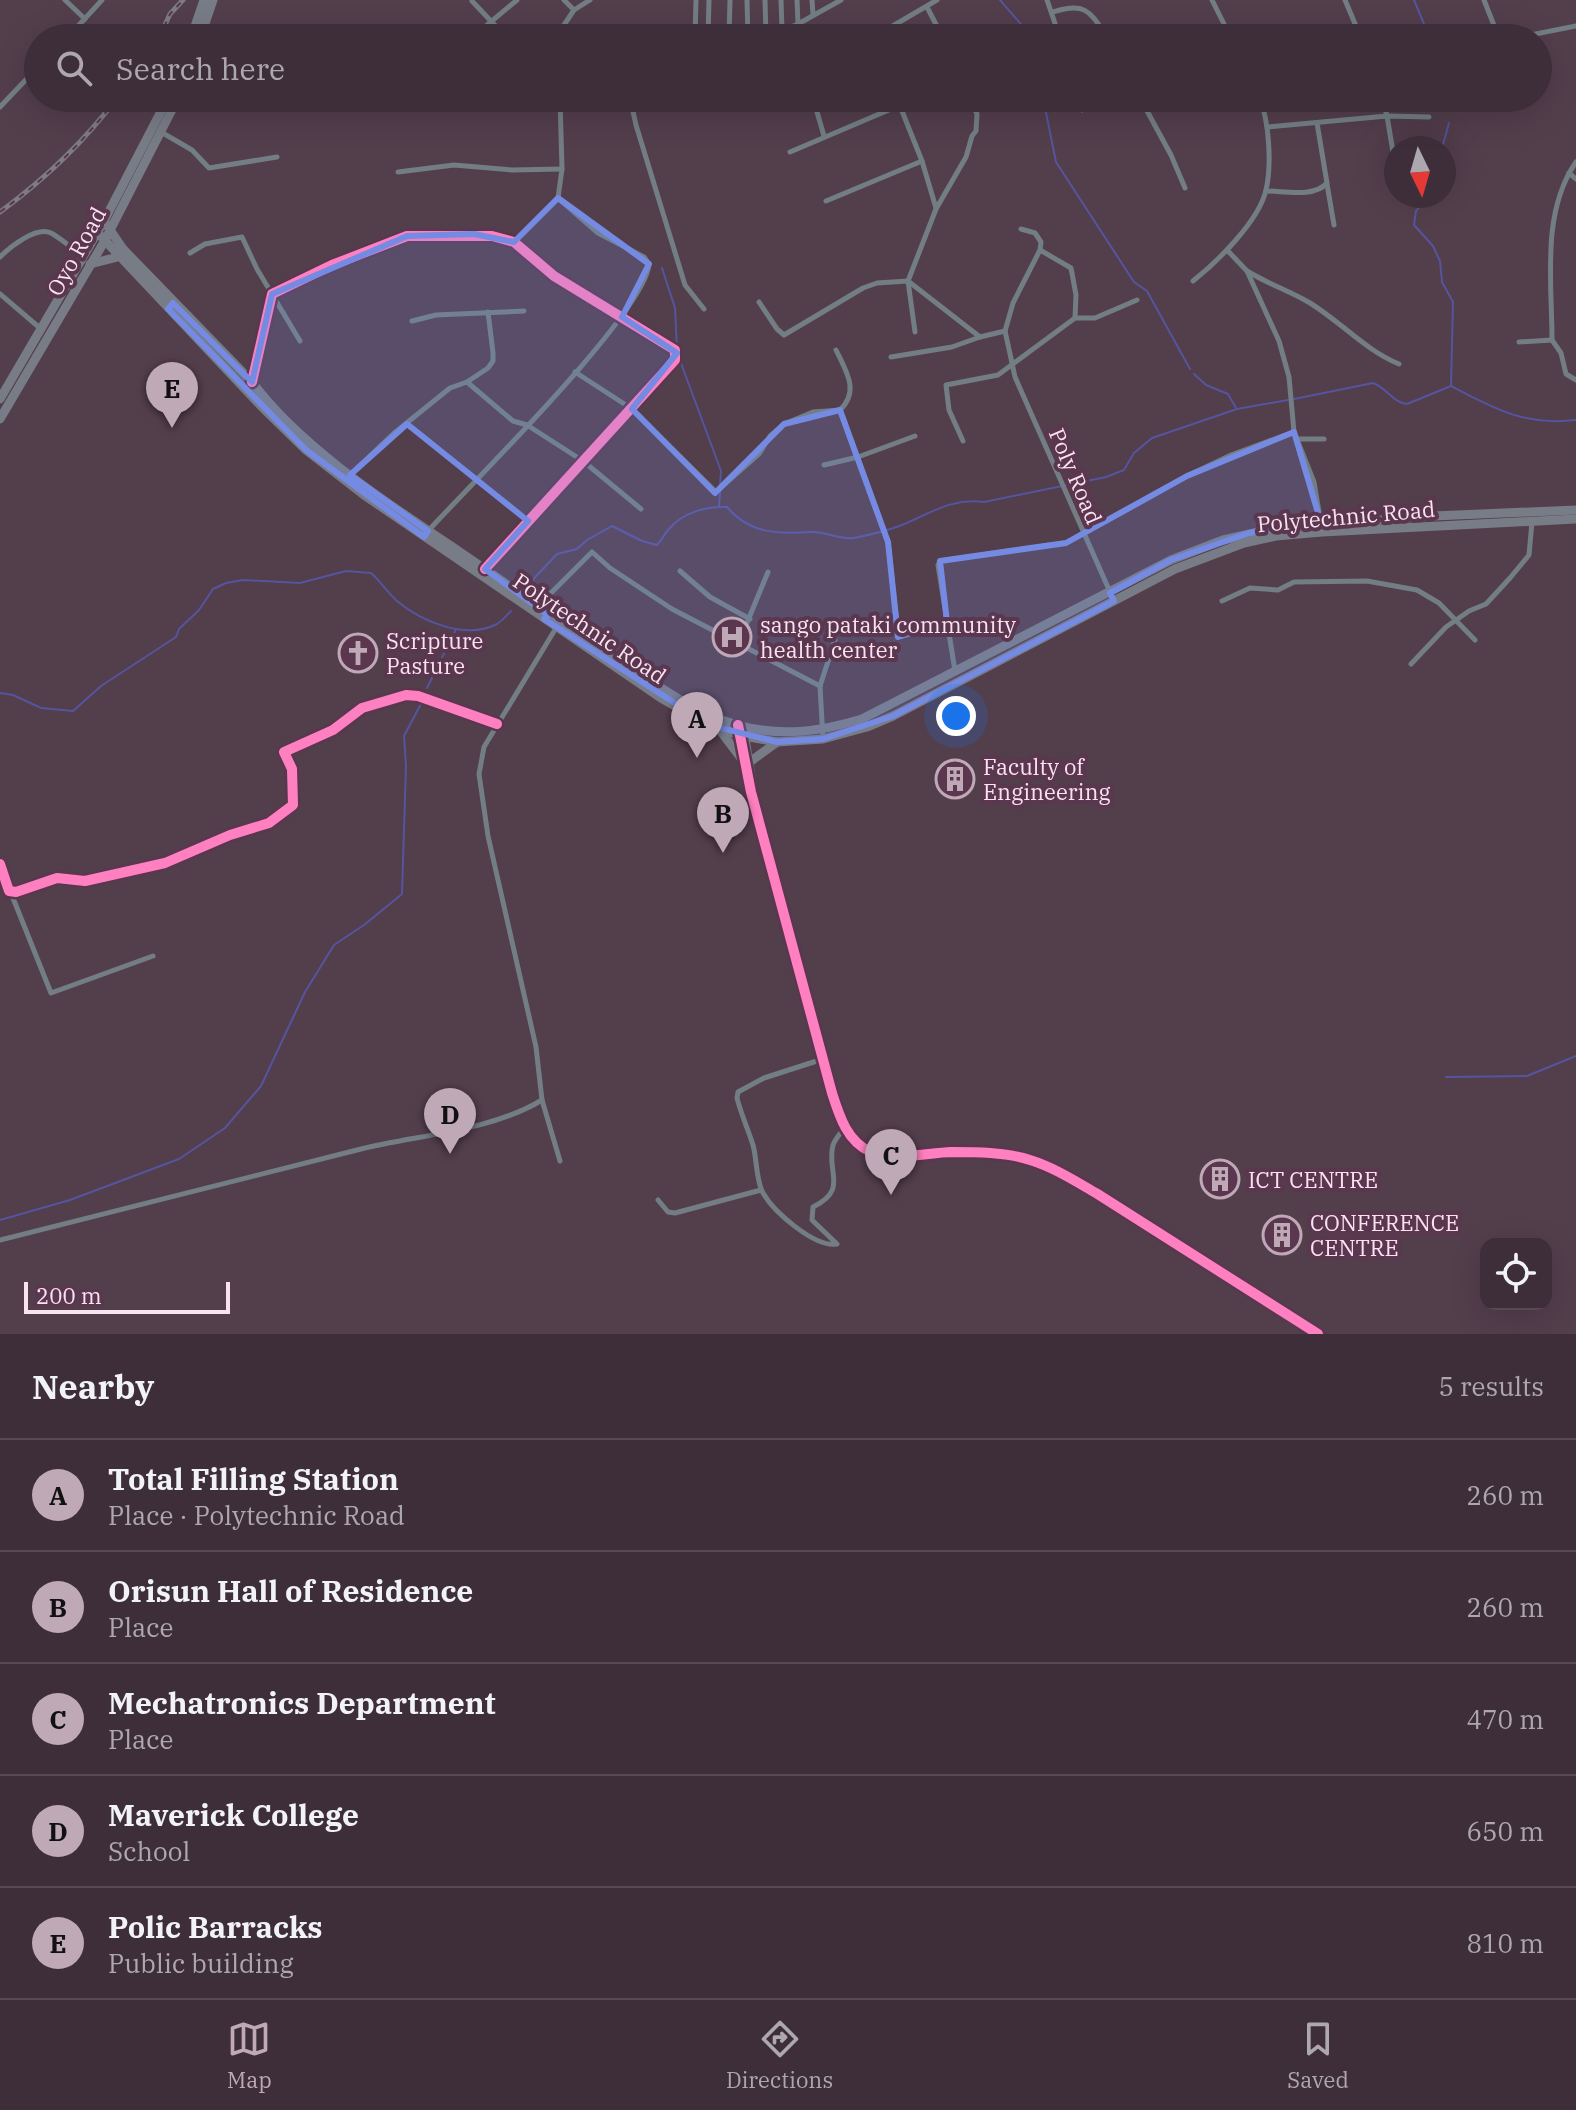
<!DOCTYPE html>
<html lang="en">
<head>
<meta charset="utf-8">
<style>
	body { margin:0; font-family:"IBM Plex Serif",serif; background:#493a44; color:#f1f3f6 }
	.controls { position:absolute; right:24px; bottom:24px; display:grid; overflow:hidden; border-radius:16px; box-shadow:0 8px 32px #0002 }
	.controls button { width:72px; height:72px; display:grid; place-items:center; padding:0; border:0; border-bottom:2px solid #574a53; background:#3e2e39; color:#f1f3f6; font:40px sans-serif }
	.compass { position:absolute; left:1384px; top:136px; width:72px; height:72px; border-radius:50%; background:#3e2e39; box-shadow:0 8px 32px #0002; rotate:175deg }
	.scale { position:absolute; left:24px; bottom:20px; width:206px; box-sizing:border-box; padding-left:8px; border:4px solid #fae3f1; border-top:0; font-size:22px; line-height:28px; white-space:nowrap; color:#fae3f1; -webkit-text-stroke:6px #5b364f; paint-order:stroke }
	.you { position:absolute; left:956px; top:716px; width:28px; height:28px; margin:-20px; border:6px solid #fff; border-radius:50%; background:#1a73e8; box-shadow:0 0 0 12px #1a73e833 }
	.badge { display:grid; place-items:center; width:52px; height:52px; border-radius:50%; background:#c0a9b7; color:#111; font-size:26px; font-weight:700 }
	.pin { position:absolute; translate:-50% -66px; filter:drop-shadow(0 2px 4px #0008) }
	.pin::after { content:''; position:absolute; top:42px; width:28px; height:24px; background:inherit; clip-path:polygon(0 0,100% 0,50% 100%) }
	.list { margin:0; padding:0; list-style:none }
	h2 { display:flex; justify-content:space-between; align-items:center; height:104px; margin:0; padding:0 32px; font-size:34px }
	h2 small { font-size:26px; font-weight:400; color:#ada8ae }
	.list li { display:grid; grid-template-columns:52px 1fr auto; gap:24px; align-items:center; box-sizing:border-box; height:112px; padding:0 32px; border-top:2px solid #574a53 }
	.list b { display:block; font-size:30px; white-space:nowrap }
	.list p { margin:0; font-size:26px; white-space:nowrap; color:#ada8ae }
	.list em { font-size:26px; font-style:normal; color:#ada8ae }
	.icon { flex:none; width:44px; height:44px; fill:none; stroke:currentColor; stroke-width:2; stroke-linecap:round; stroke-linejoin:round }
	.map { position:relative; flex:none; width:1576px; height:1334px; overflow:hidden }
	.search { position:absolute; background:#3e2e39; box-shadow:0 8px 32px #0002; left:24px; right:24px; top:24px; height:88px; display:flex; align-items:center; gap:20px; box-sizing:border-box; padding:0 28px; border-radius:44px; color:#ada8ae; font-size:30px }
	.sheet { height:664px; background:#3e2e39 }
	nav { display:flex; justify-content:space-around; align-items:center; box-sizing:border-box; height:112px; border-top:2px solid #574a53; background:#3e2e39; font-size:22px; color:#ada8ae }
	nav a { display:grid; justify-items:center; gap:4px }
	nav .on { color:#c0a9b7 }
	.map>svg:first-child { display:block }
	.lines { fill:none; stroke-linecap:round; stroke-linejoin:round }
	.stream { stroke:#55549e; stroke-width:2 }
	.minor { stroke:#727e84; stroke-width:5 }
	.primary { stroke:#787c86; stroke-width:9 }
	.rail-casing { stroke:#7d7b84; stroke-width:5 }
	.rail { stroke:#5b364f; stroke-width:2; stroke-dasharray:6; stroke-linecap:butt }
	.cycleway-casing { stroke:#5b364f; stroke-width:15 }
	.cycleway { stroke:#ff80c0; stroke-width:10 }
	.marked { fill:#758ae2; fill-opacity:0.2; stroke:#758ae2; stroke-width:6; stroke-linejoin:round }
	.labels { text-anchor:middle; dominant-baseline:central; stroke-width:8; stroke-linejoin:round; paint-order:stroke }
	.street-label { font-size:22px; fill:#fae3f1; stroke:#5b364f }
	.poi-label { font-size:22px; fill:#fae3f1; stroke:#5b364f; text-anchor:start }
</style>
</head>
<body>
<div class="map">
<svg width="1576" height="1334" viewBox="0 0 1576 1334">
	<rect width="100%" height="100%" fill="#533e4c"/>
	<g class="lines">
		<g class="stream">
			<polyline points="1000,0 1033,38"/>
			<polyline points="1414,0 1430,38"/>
			<polyline points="1043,98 1056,162 1134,282 1147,291 1190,369"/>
			<polyline points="1449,98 1450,101"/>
			<polyline points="1442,148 1449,123"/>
			<polyline points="1428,196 1416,211 1414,225 1433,246 1440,261 1442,282 1453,302 1451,386"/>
			<polyline points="662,268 675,308 677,349"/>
			<polyline points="678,355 721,471 720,485"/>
			<polyline points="1194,374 1206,385 1228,394 1236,408"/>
			<path d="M1294,399L1373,383C1387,388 1392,402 1407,404L1451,386C1495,409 1525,426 1576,420"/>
			<polyline points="719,507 720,492"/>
			<path d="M527,586L557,554L577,549L587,540L612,526L642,541L657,545C662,540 664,534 669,529C682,513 706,506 727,507C749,534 778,534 811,532C825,531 839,540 854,538C869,535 887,531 902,525C931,513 951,498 984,502L1106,477L1124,470L1134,453L1152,438L1237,409L1288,400"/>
			<polyline points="427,688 456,629"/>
			<path d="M0,693L13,695L41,708L73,711L101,686L176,637L179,629L199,610L213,589L226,583L243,580L300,583L346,571L371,573C381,582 388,593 397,601C422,622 466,640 497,624C502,621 507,615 511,611"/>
			<polyline points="1446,1077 1527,1076 1576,1056"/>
			<polyline points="0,1220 70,1200 179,1159 225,1128 261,1086 305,992 334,945 364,925 402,894 406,766 404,736 422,702"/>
		</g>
		<g class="minor">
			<polyline points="65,0 85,19"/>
			<polyline points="564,0 574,10"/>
			<polyline points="747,0 748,38"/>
			<polyline points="765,0 766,37"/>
			<polyline points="781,0 782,30 785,38"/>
			<polyline points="797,0 798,24"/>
			<polyline points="812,0 813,15"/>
			<polyline points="1047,0 1060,38"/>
			<polyline points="1212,0 1231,38"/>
			<polyline points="1345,0 1361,38"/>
			<polyline points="1484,0 1499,38"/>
			<polyline points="472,1 507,38"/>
			<polyline points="927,7 943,38"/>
			<path d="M1053,12C1086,1 1090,12 1108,38"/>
			<polyline points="558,34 622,27 625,38"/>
			<polyline points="474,36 517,0"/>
			<polyline points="67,38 102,0"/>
			<polyline points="558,38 558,34 574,10 590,0"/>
			<polyline points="695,38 696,0"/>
			<polyline points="708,38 709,0"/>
			<polyline points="729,38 730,0"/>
			<polyline points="764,38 798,24 841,0"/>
			<polyline points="872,38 937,0"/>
			<polyline points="1515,38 1576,26"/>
			<polyline points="473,98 474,103 496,105 597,98"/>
			<polyline points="630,98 636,125 685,285 704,309"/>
			<polyline points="813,98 824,136"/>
			<polyline points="1078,98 1082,110"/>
			<polyline points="1140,98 1171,155 1185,188"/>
			<polyline points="1382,98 1387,116 1396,170"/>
			<polyline points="900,106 922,161 936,208"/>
			<polyline points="0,107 38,67"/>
			<polyline points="703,107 747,98"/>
			<polyline points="1268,127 1387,116 1429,117"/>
			<polyline points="161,132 192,150 209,168 277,157"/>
			<polyline points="790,152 917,98"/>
			<path d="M1576,162C1541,213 1552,281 1552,340L1561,353L1566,374L1576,380"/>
			<polyline points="398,172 454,165 512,170 562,169"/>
			<polyline points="1569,173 1576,179"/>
			<polyline points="1327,184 1334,225"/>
			<path d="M1266,191C1284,191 1314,198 1327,183L1317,123"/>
			<polyline points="826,201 922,161"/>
			<polyline points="1021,229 1035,233 1041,242 1040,250 1013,303 1005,331 1012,363 1015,377 1114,601"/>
			<polyline points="514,242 558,198 562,169 560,98"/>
			<polyline points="1040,250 1071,268 1076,295 1075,318"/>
			<polyline points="1227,250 1247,271 1279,341 1289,377 1294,432 1314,482 1321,524"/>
			<polyline points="190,253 205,244 242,237 257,269 300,341"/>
			<path d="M0,257C10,247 36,226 51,233C62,239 72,249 83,255"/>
			<path d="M1247,271C1268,284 1290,291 1310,303C1341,322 1365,350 1399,364"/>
			<path d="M1193,281C1217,262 1259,221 1266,190C1272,164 1269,123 1260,98"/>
			<polyline points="0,294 41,329"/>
			<polyline points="759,302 777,329 784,335 863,288 877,283 908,281 980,337"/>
			<polyline points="412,321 436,315 524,311"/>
			<polyline points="915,332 908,281 936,209 966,157 972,136 976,131 977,114 969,98"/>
			<polyline points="1519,342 1552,340"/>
			<path d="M836,350C846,371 860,391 840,410"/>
			<polyline points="891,357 952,347 980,337 1005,331"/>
			<polyline points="575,372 632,409 716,492 759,454 770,436 784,424 813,412 840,410"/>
			<polyline points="252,382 272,294 332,265 407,236 492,236 514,242 554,276 675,350 675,360 485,568"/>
			<polyline points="467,382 513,421 527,425 583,461 641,509"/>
			<polyline points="840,410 888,542 898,634 947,622"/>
			<polyline points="407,424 528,521"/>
			<polyline points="1297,439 1324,439"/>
			<polyline points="963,441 949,410 946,385 998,375 1075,318 1095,318 1137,300"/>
			<polyline points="824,465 858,457 915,436"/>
			<polyline points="350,475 393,434 450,388 467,382 488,368 493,361 493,353 488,312"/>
			<path d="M428,531C468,487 647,311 649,264L644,257L598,233L558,198"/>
			<polyline points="680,571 710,597 750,619"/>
			<polyline points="1222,601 1250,588 1278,590 1294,582 1367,581 1417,590 1439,603 1475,640"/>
			<polyline points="538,606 592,552 610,568 672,609 820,686"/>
			<polyline points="556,628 484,747 479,774 488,836 536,1047 542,1100 560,1161"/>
			<polyline points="726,650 739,642 768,572"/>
			<polyline points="1411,664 1446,627 1469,611 1486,604 1510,578 1529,555 1532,522"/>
			<polyline points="955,671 938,565 940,561 1066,543 1187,476 1231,455 1294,432"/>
			<path d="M740,736L751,792L832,1093C839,1115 847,1142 871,1152C894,1161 926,1153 951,1152C975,1152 1006,1152 1030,1160C1053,1167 1075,1181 1096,1193L1318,1334"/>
			<polyline points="747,738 757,803"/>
			<polyline points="823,739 820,686 835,640"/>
			<polyline points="0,864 9,891 16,892 57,878 85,881 165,863 230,835 269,823 293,805 292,769 284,752 333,730 362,708 406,695 418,696 497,724"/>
			<polyline points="11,893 51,993 153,956"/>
			<path d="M823,1059L764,1078L738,1092L737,1098C741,1114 748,1129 753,1145C757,1159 756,1181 763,1193C774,1212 815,1248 837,1244L812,1220L813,1207C849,1189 826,1173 833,1145C835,1139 841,1133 844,1128"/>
			<polyline points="658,1200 668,1212 675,1213 761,1190"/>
			<path d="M0,1240C120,1210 240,1179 361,1149C418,1135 491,1131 542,1100"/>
		</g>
		<g class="primary">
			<polyline points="191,38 204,0"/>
			<polyline points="200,38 213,0"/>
			<path d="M104,221L123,249L252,382C300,447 387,503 454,548C501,580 547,613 595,644C639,672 685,710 737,725C781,737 819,732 862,719L1171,560L1223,540L1276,528L1433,516L1576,510"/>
			<polyline points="97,232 262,407 306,450 364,495 661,698 709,725 739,735 777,742 823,739 867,727 893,716 1175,569 1244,543 1276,536 1322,532 1576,519"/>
			<polyline points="90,264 118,257"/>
			<polyline points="0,399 104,221 168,98"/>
			<polyline points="0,419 104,242 178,98"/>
			<polyline points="719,729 744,762"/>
			<polyline points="751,761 777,742"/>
		</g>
		<g class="rail-casing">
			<g id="rail">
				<polyline points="159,38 170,14 183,0"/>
				<path d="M0,212C45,179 84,142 117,98"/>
			</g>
		</g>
		<use href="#rail" class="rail"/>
		<g class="cycleway-casing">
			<g id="cycleway">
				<polyline points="252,382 272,294 332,265 407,236 492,236 514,242 554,276 675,350 675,360 485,569"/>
				<path d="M738,725L751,792L832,1093C839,1115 847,1142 871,1152C894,1161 926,1153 951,1152C975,1152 1006,1152 1030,1160C1053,1167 1075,1181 1096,1193L1318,1334"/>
				<polyline points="0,864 9,891 16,892 57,878 85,881 165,863 230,835 269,823 293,805 292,769 284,752 333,730 362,708 406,695 418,696 497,724"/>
			</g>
		</g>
		<use href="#cycleway" class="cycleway"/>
	</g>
	<path class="marked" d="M558,198L649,264L622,317L677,353L632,409L715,493L784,424L840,410L888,542L898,637L947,622L940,561L1066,543L1187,476L1294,432L1321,523L1249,533L1171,560L1110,593L1114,601L893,716L823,739L777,742L709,725L544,619L548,615L485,569L528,521L407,424L350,475L428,531L424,537L306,450L168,309L173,303L252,382L272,294L407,236L474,234L514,242Z"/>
	<defs>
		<g id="hospital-ring" transform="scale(2)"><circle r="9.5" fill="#5b364f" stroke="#c0a9b7" stroke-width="1.5"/><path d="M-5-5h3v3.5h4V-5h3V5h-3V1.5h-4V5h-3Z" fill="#c0a9b7"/></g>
		<g id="church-ring" transform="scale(2)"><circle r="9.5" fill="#5b364f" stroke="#c0a9b7" stroke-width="1.5"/><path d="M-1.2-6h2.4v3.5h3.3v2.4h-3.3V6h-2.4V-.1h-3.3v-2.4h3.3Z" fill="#c0a9b7"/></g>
		<g id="building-ring" transform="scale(2)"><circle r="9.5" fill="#5b364f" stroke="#c0a9b7" stroke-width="1.5"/><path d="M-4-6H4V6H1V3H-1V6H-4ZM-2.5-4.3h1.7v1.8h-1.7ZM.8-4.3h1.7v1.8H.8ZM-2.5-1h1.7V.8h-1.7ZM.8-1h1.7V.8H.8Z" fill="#c0a9b7"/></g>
	</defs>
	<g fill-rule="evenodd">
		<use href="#hospital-ring" x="732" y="637"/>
		<use href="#church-ring" x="358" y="653"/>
		<use href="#building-ring" x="955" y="779"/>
		<use href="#building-ring" x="1220" y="1179"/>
		<use href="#building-ring" x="1282" y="1235"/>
	</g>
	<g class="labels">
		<g class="street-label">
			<text transform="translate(76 251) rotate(-61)">Oyo Road</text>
			<text transform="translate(1076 476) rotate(67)">Poly Road</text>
			<text transform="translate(1346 516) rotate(-5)">Polytechnic Road</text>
			<text transform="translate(590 628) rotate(34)">Polytechnic Road</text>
		</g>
		<g class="poi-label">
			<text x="760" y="624">sango pataki community<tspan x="760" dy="25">health center</tspan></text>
			<text x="386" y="640">Scripture<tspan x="386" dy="25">Pasture</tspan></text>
			<text x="983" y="766">Faculty of<tspan x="983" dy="25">Engineering</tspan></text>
			<text x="1248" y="1179">ICT CENTRE</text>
			<text x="1310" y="1222">CONFERENCE<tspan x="1310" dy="25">CENTRE</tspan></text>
		</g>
	</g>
</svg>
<div class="controls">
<button><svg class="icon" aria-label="locate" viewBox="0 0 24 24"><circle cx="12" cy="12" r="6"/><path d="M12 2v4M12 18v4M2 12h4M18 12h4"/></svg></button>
</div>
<svg class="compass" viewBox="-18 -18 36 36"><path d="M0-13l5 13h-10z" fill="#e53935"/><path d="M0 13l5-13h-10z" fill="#ada8ae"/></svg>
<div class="scale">200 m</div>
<div class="you"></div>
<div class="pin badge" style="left:697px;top:758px">A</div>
<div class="pin badge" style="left:723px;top:853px">B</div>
<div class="pin badge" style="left:891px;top:1195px">C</div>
<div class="pin badge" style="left:450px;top:1154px">D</div>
<div class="pin badge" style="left:172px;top:428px">E</div>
<div class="search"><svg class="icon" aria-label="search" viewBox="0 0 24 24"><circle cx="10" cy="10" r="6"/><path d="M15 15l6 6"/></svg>Search here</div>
</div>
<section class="sheet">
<h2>Nearby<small>5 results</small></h2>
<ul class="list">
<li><span class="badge">A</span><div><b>Total Filling Station</b><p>Place · Polytechnic Road</p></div><em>260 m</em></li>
<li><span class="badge">B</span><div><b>Orisun Hall of Residence</b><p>Place</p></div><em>260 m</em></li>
<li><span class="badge">C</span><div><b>Mechatronics Department</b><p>Place</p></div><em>470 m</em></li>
<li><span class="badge">D</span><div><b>Maverick College</b><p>School</p></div><em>650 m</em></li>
<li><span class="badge">E</span><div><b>Polic Barracks</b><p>Public building</p></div><em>810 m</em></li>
</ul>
</section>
<nav>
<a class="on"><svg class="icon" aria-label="map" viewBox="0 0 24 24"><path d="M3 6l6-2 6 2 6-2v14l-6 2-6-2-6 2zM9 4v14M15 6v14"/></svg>Map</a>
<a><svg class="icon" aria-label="directions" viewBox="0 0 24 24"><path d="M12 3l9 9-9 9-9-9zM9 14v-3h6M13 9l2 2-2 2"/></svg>Directions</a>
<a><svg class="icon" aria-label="saved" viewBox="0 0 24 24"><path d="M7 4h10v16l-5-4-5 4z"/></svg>Saved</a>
</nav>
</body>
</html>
